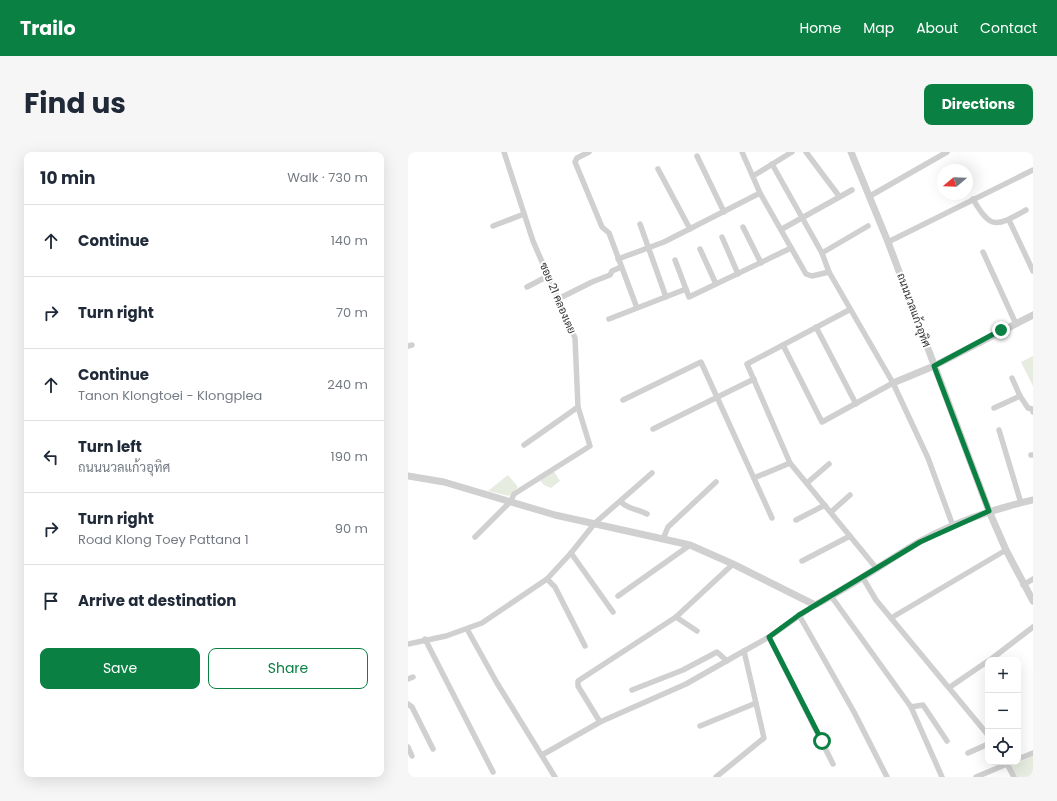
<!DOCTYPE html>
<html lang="en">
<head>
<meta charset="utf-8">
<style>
	body { margin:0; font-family:Poppins,Sarabun,sans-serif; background:#f6f6f7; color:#1f2937 }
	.controls { position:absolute; right:12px; bottom:12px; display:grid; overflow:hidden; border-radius:8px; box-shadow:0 4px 16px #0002 }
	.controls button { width:36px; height:36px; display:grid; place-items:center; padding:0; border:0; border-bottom:1px solid #e0e1e3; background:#fff; color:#1f2937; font:20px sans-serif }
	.compass { position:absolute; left:529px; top:12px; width:36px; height:36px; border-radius:50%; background:#fff; box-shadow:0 4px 16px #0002; rotate:251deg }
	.stop { position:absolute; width:12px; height:12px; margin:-9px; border:3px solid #0b8043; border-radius:50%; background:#fff }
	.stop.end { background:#0b8043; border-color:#fff; box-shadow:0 1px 4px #0008 }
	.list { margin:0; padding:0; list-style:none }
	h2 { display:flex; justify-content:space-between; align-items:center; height:52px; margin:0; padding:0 16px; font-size:17px }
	h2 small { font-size:13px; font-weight:400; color:#747a83 }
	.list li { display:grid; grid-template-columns:26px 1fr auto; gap:12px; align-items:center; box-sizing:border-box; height:72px; padding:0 16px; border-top:1px solid #e0e1e3 }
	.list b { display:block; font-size:15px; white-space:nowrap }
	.list p { margin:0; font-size:13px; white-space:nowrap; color:#747a83 }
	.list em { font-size:13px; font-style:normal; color:#747a83 }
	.actions { display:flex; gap:8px; padding:12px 16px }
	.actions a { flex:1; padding:9px 0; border:1px solid #0b8043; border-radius:8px; text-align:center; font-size:14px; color:#0b8043 }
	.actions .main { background:#0b8043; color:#fff }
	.icon { flex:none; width:22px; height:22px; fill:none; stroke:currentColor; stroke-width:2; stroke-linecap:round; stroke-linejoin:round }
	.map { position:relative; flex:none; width:625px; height:625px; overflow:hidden; border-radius:8px }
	header { display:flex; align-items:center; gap:24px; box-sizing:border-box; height:56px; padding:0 20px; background:#0b8043; color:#fff }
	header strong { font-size:19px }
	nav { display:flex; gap:22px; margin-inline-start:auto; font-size:14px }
	.intro { display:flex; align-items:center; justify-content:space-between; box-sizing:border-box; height:96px; padding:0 24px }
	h1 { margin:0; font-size:28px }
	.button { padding:10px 18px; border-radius:8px; background:#0b8043; color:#fff; font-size:14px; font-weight:700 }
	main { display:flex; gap:24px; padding:0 24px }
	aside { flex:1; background:#fff; border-radius:8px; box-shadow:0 4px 16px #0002 }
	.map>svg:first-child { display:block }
	.green { fill:#e6ecdf }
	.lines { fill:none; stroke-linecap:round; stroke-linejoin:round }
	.minor { stroke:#d0d0d0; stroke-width:5.5 }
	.tertiary { stroke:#d0d0d0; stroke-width:7 }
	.route { stroke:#0b8043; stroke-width:5 }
	.labels { text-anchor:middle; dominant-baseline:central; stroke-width:4; stroke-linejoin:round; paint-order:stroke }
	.street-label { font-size:11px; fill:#333; stroke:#fff }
</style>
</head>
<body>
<header>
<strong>Trailo</strong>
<nav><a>Home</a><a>Map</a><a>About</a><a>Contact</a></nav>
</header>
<div class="intro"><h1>Find us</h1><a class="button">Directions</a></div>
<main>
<aside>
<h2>10 min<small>Walk · 730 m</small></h2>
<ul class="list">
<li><svg class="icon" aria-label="ahead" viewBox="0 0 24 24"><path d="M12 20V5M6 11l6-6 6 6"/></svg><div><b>Continue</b></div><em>140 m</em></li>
<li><svg class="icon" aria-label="right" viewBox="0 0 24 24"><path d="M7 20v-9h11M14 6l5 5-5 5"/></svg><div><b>Turn right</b></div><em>70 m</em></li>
<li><svg class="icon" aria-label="ahead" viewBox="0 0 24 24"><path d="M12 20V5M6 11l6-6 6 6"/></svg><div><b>Continue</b><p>Tanon Klongtoei - Klongplea</p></div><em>240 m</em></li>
<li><svg class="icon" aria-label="left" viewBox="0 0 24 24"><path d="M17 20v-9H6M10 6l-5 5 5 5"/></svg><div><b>Turn left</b><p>ถนนนวลแก้วอุทิศ</p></div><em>190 m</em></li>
<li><svg class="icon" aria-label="right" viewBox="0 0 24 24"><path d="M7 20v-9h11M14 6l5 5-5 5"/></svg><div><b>Turn right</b><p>Road Klong Toey Pattana 1</p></div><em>90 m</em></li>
<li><svg class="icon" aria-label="arrive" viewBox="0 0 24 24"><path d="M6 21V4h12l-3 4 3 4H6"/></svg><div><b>Arrive at destination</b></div></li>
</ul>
<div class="actions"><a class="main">Save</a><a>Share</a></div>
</aside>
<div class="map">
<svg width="625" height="625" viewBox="0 0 625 625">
	<rect width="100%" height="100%" fill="#fff"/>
	<g class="green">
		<polygon points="625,204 625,234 613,210"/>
		<polygon points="145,318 152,329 143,336 136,333 131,327"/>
		<polygon points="100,323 110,335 101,344 80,339"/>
		<polygon points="625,604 625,625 608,625 602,614"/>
	</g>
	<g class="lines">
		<g class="minor">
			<polyline points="181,0 169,6 167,10 194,75 201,81 229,156"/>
			<polyline points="334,0 352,41 398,122 404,124 421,120 485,231 520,306 545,374"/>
			<polyline points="398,0 431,44"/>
			<polyline points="289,4 316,60"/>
			<polyline points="364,12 414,101 421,120"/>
			<polyline points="250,17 282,77"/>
			<polyline points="345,24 384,0"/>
			<polyline points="462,44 539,0"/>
			<path d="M565,47C583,79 589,74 618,58"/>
			<polyline points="601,68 625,119"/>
			<polyline points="232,72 258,145"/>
			<polyline points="85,74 116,62"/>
			<polyline points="335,75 353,111"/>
			<polyline points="374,77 444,38"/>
			<polyline points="314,85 330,122"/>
			<polyline points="480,90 625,18"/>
			<polyline points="292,97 308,132"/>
			<polyline points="575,100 608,172"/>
			<polyline points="414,101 460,74"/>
			<polyline points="210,107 256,90 352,41"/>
			<polyline points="267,108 281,145 383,96"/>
			<polyline points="119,135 140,124"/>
			<polyline points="150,147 184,130 202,123 204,119 213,115"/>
			<polyline points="441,158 339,212 382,311 469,417"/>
			<polyline points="201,167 278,137"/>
			<polyline points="408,175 448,252"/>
			<polyline points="375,193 414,270 485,231"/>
			<polyline points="0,194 4,193"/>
			<polyline points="604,226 612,244 620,256 624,257 625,260"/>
			<polyline points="215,248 293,210 364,366"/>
			<polyline points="586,256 612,244"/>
			<polyline points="245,277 346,227"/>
			<polyline points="591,278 613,351"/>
			<polyline points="116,293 170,255"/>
			<polyline points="623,303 625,303"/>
			<polyline points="346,326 382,311"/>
			<polyline points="399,331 421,312"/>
			<path d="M213,350C221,358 230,357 239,362"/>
			<polyline points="423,360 442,343"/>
			<polyline points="388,368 417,353"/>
			<polyline points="67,385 103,349 106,342 182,294 170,255 167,186 125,89 96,0"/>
			<polyline points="255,387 260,375 308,330"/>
			<polyline points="163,401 205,460"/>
			<polyline points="394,409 442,384"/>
			<polyline points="455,426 468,448 580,583"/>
			<polyline points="139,427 147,435 177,494"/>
			<polyline points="615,433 625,427"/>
			<polyline points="210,444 282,393"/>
			<polyline points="423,444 503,555 534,625"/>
			<polyline points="391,463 446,560 479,625"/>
			<polyline points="268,465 289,479"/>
			<polyline points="483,466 598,398"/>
			<polyline points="59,477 89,531 147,625"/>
			<polyline points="361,485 425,612"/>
			<polyline points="17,487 85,620"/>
			<polyline points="0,492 38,484 74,471 139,427 163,401 187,371 244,321"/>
			<polyline points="582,508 625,475"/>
			<polyline points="0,527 5,525"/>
			<polyline points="542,535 580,509"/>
			<polyline points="224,538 275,518 309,500 319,509"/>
			<polyline points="0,552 4,555 25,597"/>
			<polyline points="503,555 515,553 539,589"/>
			<polyline points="192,570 170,534 170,529 268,465 325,412"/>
			<polyline points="292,574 348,551"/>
			<polyline points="0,595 4,604"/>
			<polyline points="560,601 580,592"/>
			<polyline points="134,603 192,570 278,532 336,499"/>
			<polyline points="610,607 625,601"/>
			<polyline points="308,625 356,586 336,499 361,485 407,453"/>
			<polyline points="568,625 599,612 606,625"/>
		</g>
		<g class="tertiary">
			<polyline points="443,0 480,90 581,359 598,398 625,449"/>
			<polyline points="485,231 526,214 625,163"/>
			<path d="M0,324L36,330L147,363L282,393L325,412L407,453C443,434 476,411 511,390C547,370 585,357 625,348"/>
		</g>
	</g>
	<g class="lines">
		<polyline class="route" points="414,589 361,485 391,463 512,390 581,359 526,214 593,178"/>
	</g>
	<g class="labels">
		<g class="street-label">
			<text transform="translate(150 146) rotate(67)">ซอย 21 คลองเตย</text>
			<text transform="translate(506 158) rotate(70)">ถนนนวลแก้วอุทิศ</text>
		</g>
	</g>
</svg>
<div class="controls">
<button>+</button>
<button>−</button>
<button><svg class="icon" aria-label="locate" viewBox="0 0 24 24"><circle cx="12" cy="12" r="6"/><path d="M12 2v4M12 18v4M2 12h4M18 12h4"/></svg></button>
</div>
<svg class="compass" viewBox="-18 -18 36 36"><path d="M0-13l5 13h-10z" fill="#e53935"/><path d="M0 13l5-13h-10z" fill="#747a83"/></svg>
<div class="stop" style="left:414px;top:589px"></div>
<div class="stop end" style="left:593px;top:178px"></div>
</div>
</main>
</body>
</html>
